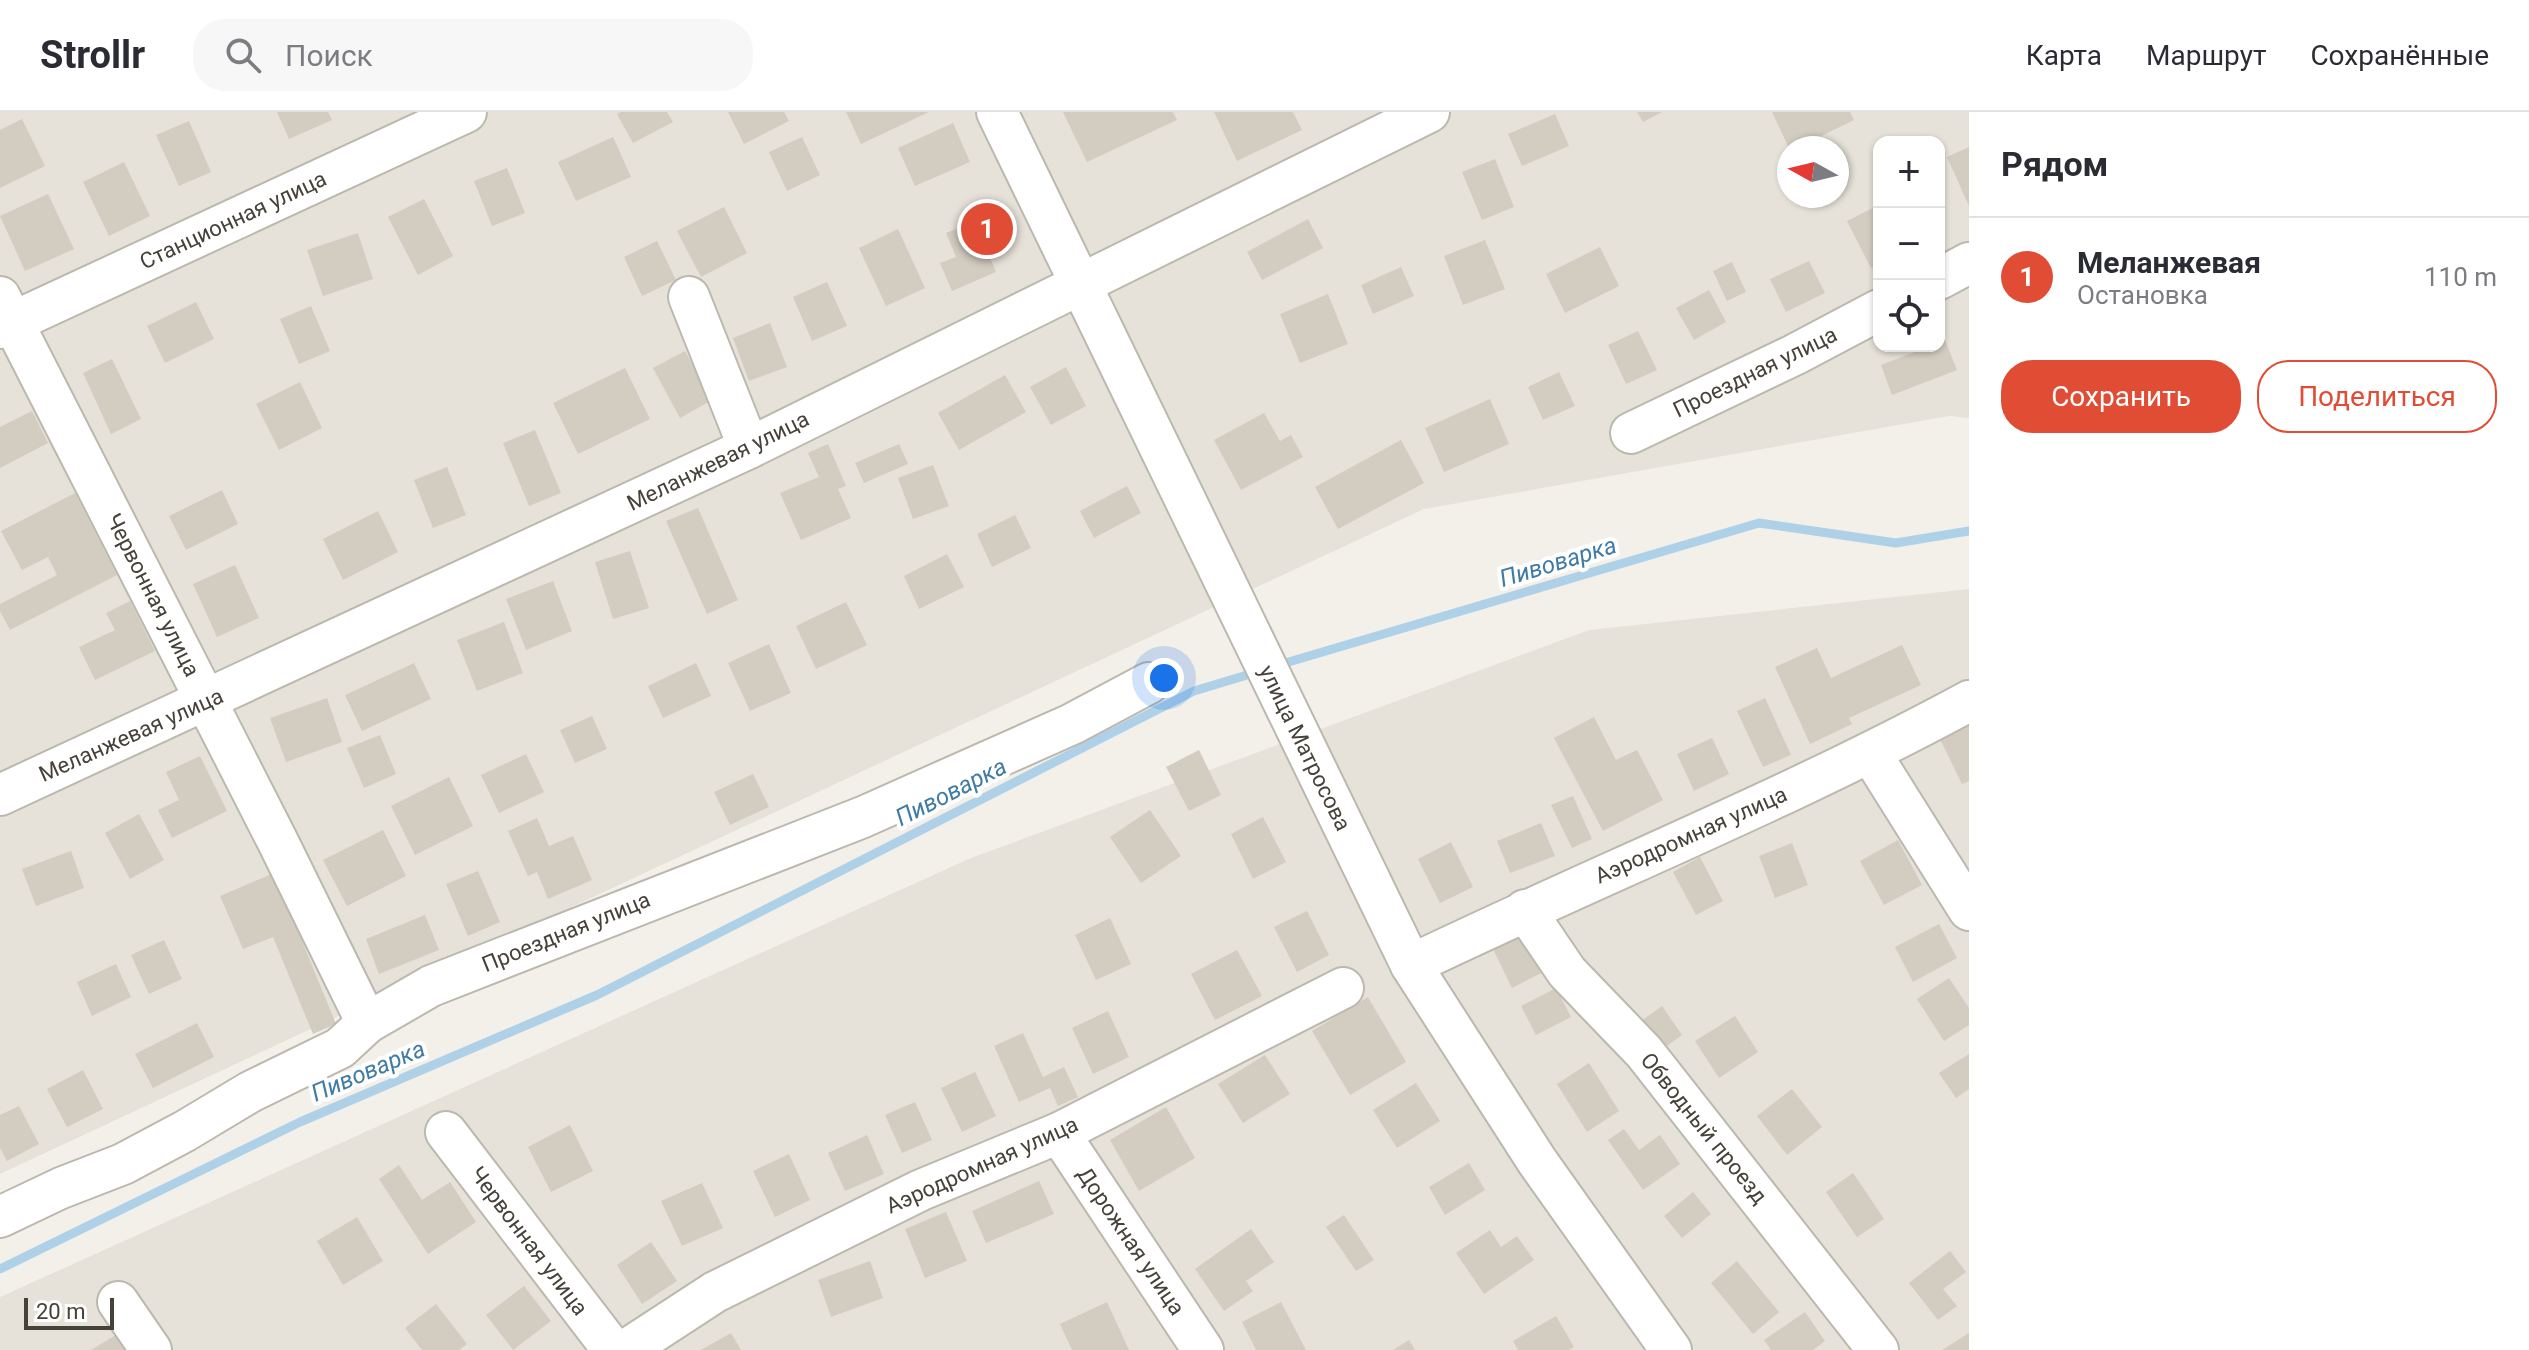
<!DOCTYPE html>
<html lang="ru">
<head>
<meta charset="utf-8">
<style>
	body { margin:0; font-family:Roboto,sans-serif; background:#f7f7f7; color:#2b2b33 }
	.controls { position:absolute; right:24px; top:24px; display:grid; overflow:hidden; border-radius:16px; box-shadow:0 2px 6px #0004 }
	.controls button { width:72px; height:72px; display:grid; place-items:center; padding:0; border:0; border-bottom:2px solid #e1e1e2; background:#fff; color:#2b2b33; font:40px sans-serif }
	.compass { position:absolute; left:1777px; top:24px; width:72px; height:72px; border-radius:50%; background:#fff; box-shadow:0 2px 6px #0004; rotate:278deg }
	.scale { position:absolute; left:24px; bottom:20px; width:90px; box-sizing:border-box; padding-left:8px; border:4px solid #464139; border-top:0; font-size:22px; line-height:28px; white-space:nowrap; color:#464139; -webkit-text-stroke:6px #fff; paint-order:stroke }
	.you { position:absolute; left:1164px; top:566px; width:28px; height:28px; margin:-20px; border:6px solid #fff; border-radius:50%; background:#1a73e8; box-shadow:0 0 0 12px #1a73e833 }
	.badge { display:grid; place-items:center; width:52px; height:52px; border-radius:50%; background:#e04c34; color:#fff; font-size:26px; font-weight:700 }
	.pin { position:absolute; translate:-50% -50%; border:4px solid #fff; box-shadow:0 2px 8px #0006 }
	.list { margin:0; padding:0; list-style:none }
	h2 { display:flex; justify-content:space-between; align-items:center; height:104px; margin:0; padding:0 32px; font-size:34px }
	h2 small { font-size:26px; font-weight:400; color:#7c7c81 }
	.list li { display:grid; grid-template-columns:52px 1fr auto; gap:24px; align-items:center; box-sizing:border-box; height:120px; padding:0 32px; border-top:2px solid #e1e1e2 }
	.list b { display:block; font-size:30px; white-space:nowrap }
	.list p { margin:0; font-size:26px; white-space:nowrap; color:#7c7c81 }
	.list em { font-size:26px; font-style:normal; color:#7c7c81 }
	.actions { display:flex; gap:16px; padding:24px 32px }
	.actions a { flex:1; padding:18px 0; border:2px solid #e04c34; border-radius:32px; text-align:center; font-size:28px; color:#e04c34 }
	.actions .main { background:#e04c34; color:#fff }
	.icon { flex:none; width:44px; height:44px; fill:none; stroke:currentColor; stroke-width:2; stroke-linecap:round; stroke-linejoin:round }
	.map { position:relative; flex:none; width:1969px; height:1238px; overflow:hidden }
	header { display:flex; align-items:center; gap:48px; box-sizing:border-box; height:112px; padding:0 40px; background:#fff; border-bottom:2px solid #e1e1e2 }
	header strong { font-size:38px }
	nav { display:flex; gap:44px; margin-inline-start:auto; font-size:28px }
	.search { width:560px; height:72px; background:#f7f7f7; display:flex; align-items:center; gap:20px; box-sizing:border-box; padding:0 28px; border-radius:32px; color:#7c7c81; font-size:30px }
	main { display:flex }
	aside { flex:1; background:#fff }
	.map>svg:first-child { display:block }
	.residential { fill:#e6e2d9; fill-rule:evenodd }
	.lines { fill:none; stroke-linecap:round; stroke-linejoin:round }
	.stream { stroke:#aed1e8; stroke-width:9 }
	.building { fill:#d3ccc1 }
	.minor-casing { stroke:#bdb8ae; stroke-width:44 }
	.minor { stroke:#fff; stroke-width:40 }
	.labels { text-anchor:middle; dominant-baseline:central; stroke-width:8; stroke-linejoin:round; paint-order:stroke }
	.street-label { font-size:22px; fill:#464139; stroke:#fff }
	.water-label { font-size:24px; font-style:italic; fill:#3f7ba5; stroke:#fff }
</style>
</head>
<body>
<header>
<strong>Strollr</strong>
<div class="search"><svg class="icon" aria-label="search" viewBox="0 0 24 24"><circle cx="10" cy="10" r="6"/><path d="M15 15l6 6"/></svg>Поиск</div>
<nav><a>Карта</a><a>Маршрут</a><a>Сохранённые</a></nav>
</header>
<main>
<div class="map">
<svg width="1969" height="1238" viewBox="0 0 1969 1238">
	<rect width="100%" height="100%" fill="#f3f0ea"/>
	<g class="residential">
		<path d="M0,0H1969V306L1949,304L1424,397L0,1062ZM1879,30H1939V234H1879ZM1789,36H1837V84H1789Z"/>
		<polygon points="1969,477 1969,1238 0,1238 0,1185 971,746 1589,518"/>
	</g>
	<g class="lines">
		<g class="stream">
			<polyline points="1275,554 1759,411 1896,431 1969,419"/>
			<polyline points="0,1157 300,1010 597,883 1194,579 1257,560"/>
		</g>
	</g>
	<g class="building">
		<polygon points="277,0 328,0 332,8 289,27"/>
		<polygon points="621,0 667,0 673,10 633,31 617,2"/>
		<polygon points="728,0 784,0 789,9 744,32"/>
		<polygon points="846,0 929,0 861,32"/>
		<polygon points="1063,0 1173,0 1177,8 1087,50"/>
		<polygon points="1214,0 1293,0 1302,18 1237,49"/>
		<polygon points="1637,0 1662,0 1643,10"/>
		<polygon points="1772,0 1850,0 1854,8 1797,36 1789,36"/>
		<polygon points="1555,2 1569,34 1522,54 1508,22"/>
		<polygon points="22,7 45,54 0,76 0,18"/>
		<polygon points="189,9 211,60 179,74 156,23"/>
		<polygon points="953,11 970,50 915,74 898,36"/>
		<polygon points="613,25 631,65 576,89 558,50"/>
		<polygon points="802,25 820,63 787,79 769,40"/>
		<polygon points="1969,35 1969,94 1947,45"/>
		<polygon points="1495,47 1514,95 1482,108 1462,60"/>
		<polygon points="124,50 150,104 109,124 83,70"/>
		<polygon points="507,56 525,101 492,114 474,69"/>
		<polygon points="48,82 74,137 25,159 0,104"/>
		<polygon points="424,87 453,144 418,163 388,105"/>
		<polygon points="1879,93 1879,152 1871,156 1847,109"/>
		<polygon points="724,95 747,141 701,165 677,119"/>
		<polygon points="1308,107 1323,136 1262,168 1247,140"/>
		<polygon points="975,109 996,160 952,179 940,151 956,145 946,121"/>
		<polygon points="898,117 925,176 886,194 859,136"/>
		<polygon points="358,121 373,167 323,184 307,138"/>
		<polygon points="1485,128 1505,177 1463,193 1444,144"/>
		<polygon points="657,129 676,168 642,184 624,145"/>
		<polygon points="1600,135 1619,174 1565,201 1546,162"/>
		<polygon points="1809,149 1825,181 1786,200 1770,167"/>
		<polygon points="1732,150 1746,180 1727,189 1713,159"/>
		<polygon points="1401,155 1414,184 1373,202 1361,173"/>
		<polygon points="827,170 847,214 812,229 793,185"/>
		<polygon points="1709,178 1726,210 1694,228 1676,196"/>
		<polygon points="1328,182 1348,232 1300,251 1280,202"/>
		<polygon points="196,190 214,227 165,251 147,214"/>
		<polygon points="311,194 330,239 299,252 280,207"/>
		<polygon points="770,211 787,255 749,269 733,226"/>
		<polygon points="1638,219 1657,258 1626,272 1608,233"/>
		<polygon points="1945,228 1957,258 1892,283 1881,253 1930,234 1939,234 1939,231"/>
		<polygon points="685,239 712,288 680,306 653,256"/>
		<polygon points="112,247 141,307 111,322 83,261"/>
		<polygon points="1066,255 1086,294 1051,313 1030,275"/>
		<polygon points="625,256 650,307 578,342 553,291"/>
		<polygon points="1559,260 1575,294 1543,308 1528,275"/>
		<polygon points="1005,263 1026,300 959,338 938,301"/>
		<polygon points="300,270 322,316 279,338 256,292"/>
		<polygon points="1490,287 1509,332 1444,360 1425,316"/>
		<polygon points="32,299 48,331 0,356 0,315"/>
		<polygon points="1264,301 1280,329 1291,323 1303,345 1241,378 1214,328"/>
		<polygon points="535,318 561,381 529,394 503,331"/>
		<polygon points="1401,328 1424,371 1338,417 1315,375"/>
		<polygon points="828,332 846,374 838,377 851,406 801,428 780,381 819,365 808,341"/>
		<polygon points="899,332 908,352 864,371 855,351"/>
		<polygon points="933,353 949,394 913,407 898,366"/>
		<polygon points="447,355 466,403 433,416 414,368"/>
		<polygon points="1127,374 1141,401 1094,426 1080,399"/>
		<polygon points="222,378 238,412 186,438 169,404"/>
		<polygon points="75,381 117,463 10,518 0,499 0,492 57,463 48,445 22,458 1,419"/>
		<polygon points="698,396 738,488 707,502 666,409"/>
		<polygon points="378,399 398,440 343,468 323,427"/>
		<polygon points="1015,403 1031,436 992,455 977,422"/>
		<polygon points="630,439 649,496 613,507 595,450"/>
		<polygon points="947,442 964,475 919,497 904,464"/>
		<polygon points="235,453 259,506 217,525 193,472"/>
		<polygon points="553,469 572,519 526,538 506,487"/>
		<polygon points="130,489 155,539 95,568 79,535 115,518 106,501"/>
		<polygon points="846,490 867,533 816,557 796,514"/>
		<polygon points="504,510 523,561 477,579 457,528"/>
		<polygon points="769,532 791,581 750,599 728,551"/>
		<polygon points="1902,533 1921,573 1849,606 1852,612 1810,632 1775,555 1817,536 1831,566"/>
		<polygon points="414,551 431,587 362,619 345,583"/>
		<polygon points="696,551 711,584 663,606 648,574"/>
		<polygon points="327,586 342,630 286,650 270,606"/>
		<polygon points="1765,586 1791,643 1763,655 1737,599"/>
		<polygon points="592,604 607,637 575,651 560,618"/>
		<polygon points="1594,605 1616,648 1637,638 1663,688 1603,719 1554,626"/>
		<polygon points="1969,606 1969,669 1962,672 1937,621"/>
		<polygon points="380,623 396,662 364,676 347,636"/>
		<polygon points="1712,626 1729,662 1694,679 1677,642"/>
		<polygon points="1199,638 1221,683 1189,699 1166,655"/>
		<polygon points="526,642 544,680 499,701 481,663"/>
		<polygon points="200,644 227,699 172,726 158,698 179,688 166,660"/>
		<polygon points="753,662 769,695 730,713 714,680"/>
		<polygon points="449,665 473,714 415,743 391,694"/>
		<polygon points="1573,684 1592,727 1572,736 1551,693"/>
		<polygon points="1150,698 1181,744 1141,771 1110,725"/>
		<polygon points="139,702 164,748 130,767 105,721"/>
		<polygon points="1263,705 1286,750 1253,767 1231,722"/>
		<polygon points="537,706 549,734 573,724 592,768 548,787 537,760 528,764 508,719"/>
		<polygon points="1541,711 1555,744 1510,761 1497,729"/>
		<polygon points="383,718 406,764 347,794 323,748"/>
		<polygon points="1898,728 1922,773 1884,793 1860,749"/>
		<polygon points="1451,730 1473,775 1440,791 1418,747"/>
		<polygon points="1792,731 1808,773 1775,786 1759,744"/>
		<polygon points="71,739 84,776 36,794 22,757"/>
		<polygon points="1700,745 1723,789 1696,803 1673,760"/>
		<polygon points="478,759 500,810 468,824 446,772"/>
		<polygon points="274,761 336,912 313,922 273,825 243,837 220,784"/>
		<polygon points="1307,799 1329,843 1297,860 1274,815"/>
		<polygon points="425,803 439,838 379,862 366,827"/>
		<polygon points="1110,806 1131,852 1096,868 1075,823"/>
		<polygon points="1939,812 1957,846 1913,870 1895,835"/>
		<polygon points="1522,815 1545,859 1512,876 1490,831"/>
		<polygon points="164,828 182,867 149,882 131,843"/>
		<polygon points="1237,838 1262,884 1215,908 1191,862"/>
		<polygon points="116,852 131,885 92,904 77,870"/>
		<polygon points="1949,866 1969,896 1969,913 1944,929 1917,887"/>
		<polygon points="1556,876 1571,905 1536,923 1521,894"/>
		<polygon points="1368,885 1406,950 1350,983 1312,919"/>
		<polygon points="1662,894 1682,923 1657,941 1637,912"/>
		<polygon points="1108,899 1129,945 1093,962 1072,916"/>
		<polygon points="1735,904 1758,940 1719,966 1695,929"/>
		<polygon points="197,911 214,945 153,976 135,942"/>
		<polygon points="1023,921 1043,965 1064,955 1078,985 1058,994 1050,976 1019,990 994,934"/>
		<polygon points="1969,942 1969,977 1956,986 1939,961"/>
		<polygon points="1265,943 1290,982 1243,1011 1218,972"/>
		<polygon points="1589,951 1619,999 1587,1020 1557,972"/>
		<polygon points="83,958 103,997 67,1015 47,977"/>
		<polygon points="975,960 996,1004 962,1020 941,976"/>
		<polygon points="1416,971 1440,1009 1397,1036 1373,998"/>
		<polygon points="1792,977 1822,1015 1787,1043 1757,1004"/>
		<polygon points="915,990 932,1028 902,1041 885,1003"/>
		<polygon points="19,994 39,1032 7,1049 0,1036 0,1003"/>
		<polygon points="1166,995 1195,1046 1139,1079 1110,1028"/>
		<polygon points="570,1013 593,1059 551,1080 528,1035"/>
		<polygon points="1624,1017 1639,1038 1660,1023 1680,1052 1643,1078 1608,1028"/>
		<polygon points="867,1023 884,1062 845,1079 828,1041"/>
		<polygon points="789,1042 810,1088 775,1105 753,1059"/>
		<polygon points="1469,1051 1485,1078 1445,1103 1429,1075"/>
		<polygon points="399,1053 422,1088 450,1070 476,1110 428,1142 379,1067"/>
		<polygon points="1853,1061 1884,1107 1857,1125 1826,1080"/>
		<polygon points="1039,1069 1054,1102 986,1131 972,1099"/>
		<polygon points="702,1071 723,1116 682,1134 661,1089"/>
		<polygon points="1693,1080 1711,1102 1682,1126 1664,1104"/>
		<polygon points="946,1100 967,1149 925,1166 905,1117"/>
		<polygon points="1344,1103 1374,1148 1356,1159 1326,1115"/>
		<polygon points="357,1105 383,1149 343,1173 317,1129"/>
		<polygon points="1251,1117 1274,1150 1246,1169 1253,1179 1224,1199 1195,1157"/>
		<polygon points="1490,1118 1501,1135 1517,1124 1534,1148 1484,1182 1456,1141"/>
		<polygon points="651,1130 677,1169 642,1192 617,1153"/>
		<polygon points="1950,1139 1966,1160 1943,1177 1957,1194 1938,1208 1909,1171"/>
		<polygon points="870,1149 883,1186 831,1205 818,1168"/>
		<polygon points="1737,1149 1779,1200 1753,1222 1711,1171"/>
		<polygon points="524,1174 551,1209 513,1238 486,1203"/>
		<polygon points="1107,1190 1129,1238 1072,1238 1060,1212"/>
		<polygon points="1281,1190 1306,1238 1256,1238 1242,1210"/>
		<polygon points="436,1192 467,1232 459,1238 422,1238 405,1216"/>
		<polygon points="1805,1200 1825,1229 1813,1238 1771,1238 1764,1228"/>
		<polygon points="1556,1204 1574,1235 1569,1238 1518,1238 1513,1229"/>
		<polygon points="121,1220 132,1238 91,1238"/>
		<polygon points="731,1221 741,1238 701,1238"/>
		<polygon points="1969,1221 1969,1238 1942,1238"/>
		<polygon points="1409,1228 1415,1238 1393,1238"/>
	</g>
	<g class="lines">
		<g class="minor-casing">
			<g id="minor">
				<polyline points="997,0 1411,853 1537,1049 1671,1238"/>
				<polyline points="1939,167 1969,151"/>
				<polyline points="0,185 278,730 367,911"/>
				<polyline points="689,185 749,336"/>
				<polyline points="0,216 466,0"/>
				<polyline points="1631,321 1794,243 1879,198"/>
				<polyline points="1871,642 1969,798"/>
				<polyline points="0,683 749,336 1429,0"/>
				<polyline points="1525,798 1567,860 1644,940 1878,1238"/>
				<path d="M1411,853C1596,764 1788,687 1969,589"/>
				<polyline points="446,1020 613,1238"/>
				<polyline points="1059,1021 1203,1238"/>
				<polyline points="0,1105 61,1076 123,1052 185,1019 250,980 340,936 367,911 431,874 863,705 1072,612 1149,571"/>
				<polyline points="118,1190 151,1238"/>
				<polyline points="626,1238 715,1180 921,1078 1059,1021 1343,876"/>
			</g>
		</g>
		<use href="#minor" class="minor"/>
	</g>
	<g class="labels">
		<g class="street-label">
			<text transform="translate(233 108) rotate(-25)">Станционная улица</text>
			<text transform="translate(1755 260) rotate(-26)">Проездная улица</text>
			<text transform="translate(718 349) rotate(-26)">Меланжевая улица</text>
			<text transform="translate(153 483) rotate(63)">Червонная улица</text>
			<text transform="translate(131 623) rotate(-24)">Меланжевая улица</text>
			<text transform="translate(1305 636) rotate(64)">улица Матросова</text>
			<text transform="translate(1691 723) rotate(-24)">Аэродромная улица</text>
			<text transform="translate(566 820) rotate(-22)">Проездная улица</text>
			<text transform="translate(1704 1016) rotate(51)">Обводный проезд</text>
			<text transform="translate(982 1053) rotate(-24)">Аэродромная улица</text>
			<text transform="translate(529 1129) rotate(53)">Червонная улица</text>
			<text transform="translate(1131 1129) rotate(56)">Дорожная улица</text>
		</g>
		<g class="water-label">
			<text transform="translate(1558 450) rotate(-17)">Пивоварка</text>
			<text transform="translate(951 680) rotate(-27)">Пивоварка</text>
			<text transform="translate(368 959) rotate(-23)">Пивоварка</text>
		</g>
	</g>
</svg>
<div class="controls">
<button>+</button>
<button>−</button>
<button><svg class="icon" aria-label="locate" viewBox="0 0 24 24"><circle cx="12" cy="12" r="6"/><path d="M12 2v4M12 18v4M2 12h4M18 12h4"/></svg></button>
</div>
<svg class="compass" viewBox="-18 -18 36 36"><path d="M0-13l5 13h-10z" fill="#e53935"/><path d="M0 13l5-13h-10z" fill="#7c7c81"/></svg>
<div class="scale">20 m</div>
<div class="you"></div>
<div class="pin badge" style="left:987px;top:117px">1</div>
</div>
<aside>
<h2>Рядом<small></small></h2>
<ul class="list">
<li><span class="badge">1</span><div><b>Меланжевая</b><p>Остановка</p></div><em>110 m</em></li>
</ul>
<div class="actions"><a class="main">Сохранить</a><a>Поделиться</a></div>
</aside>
</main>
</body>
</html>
